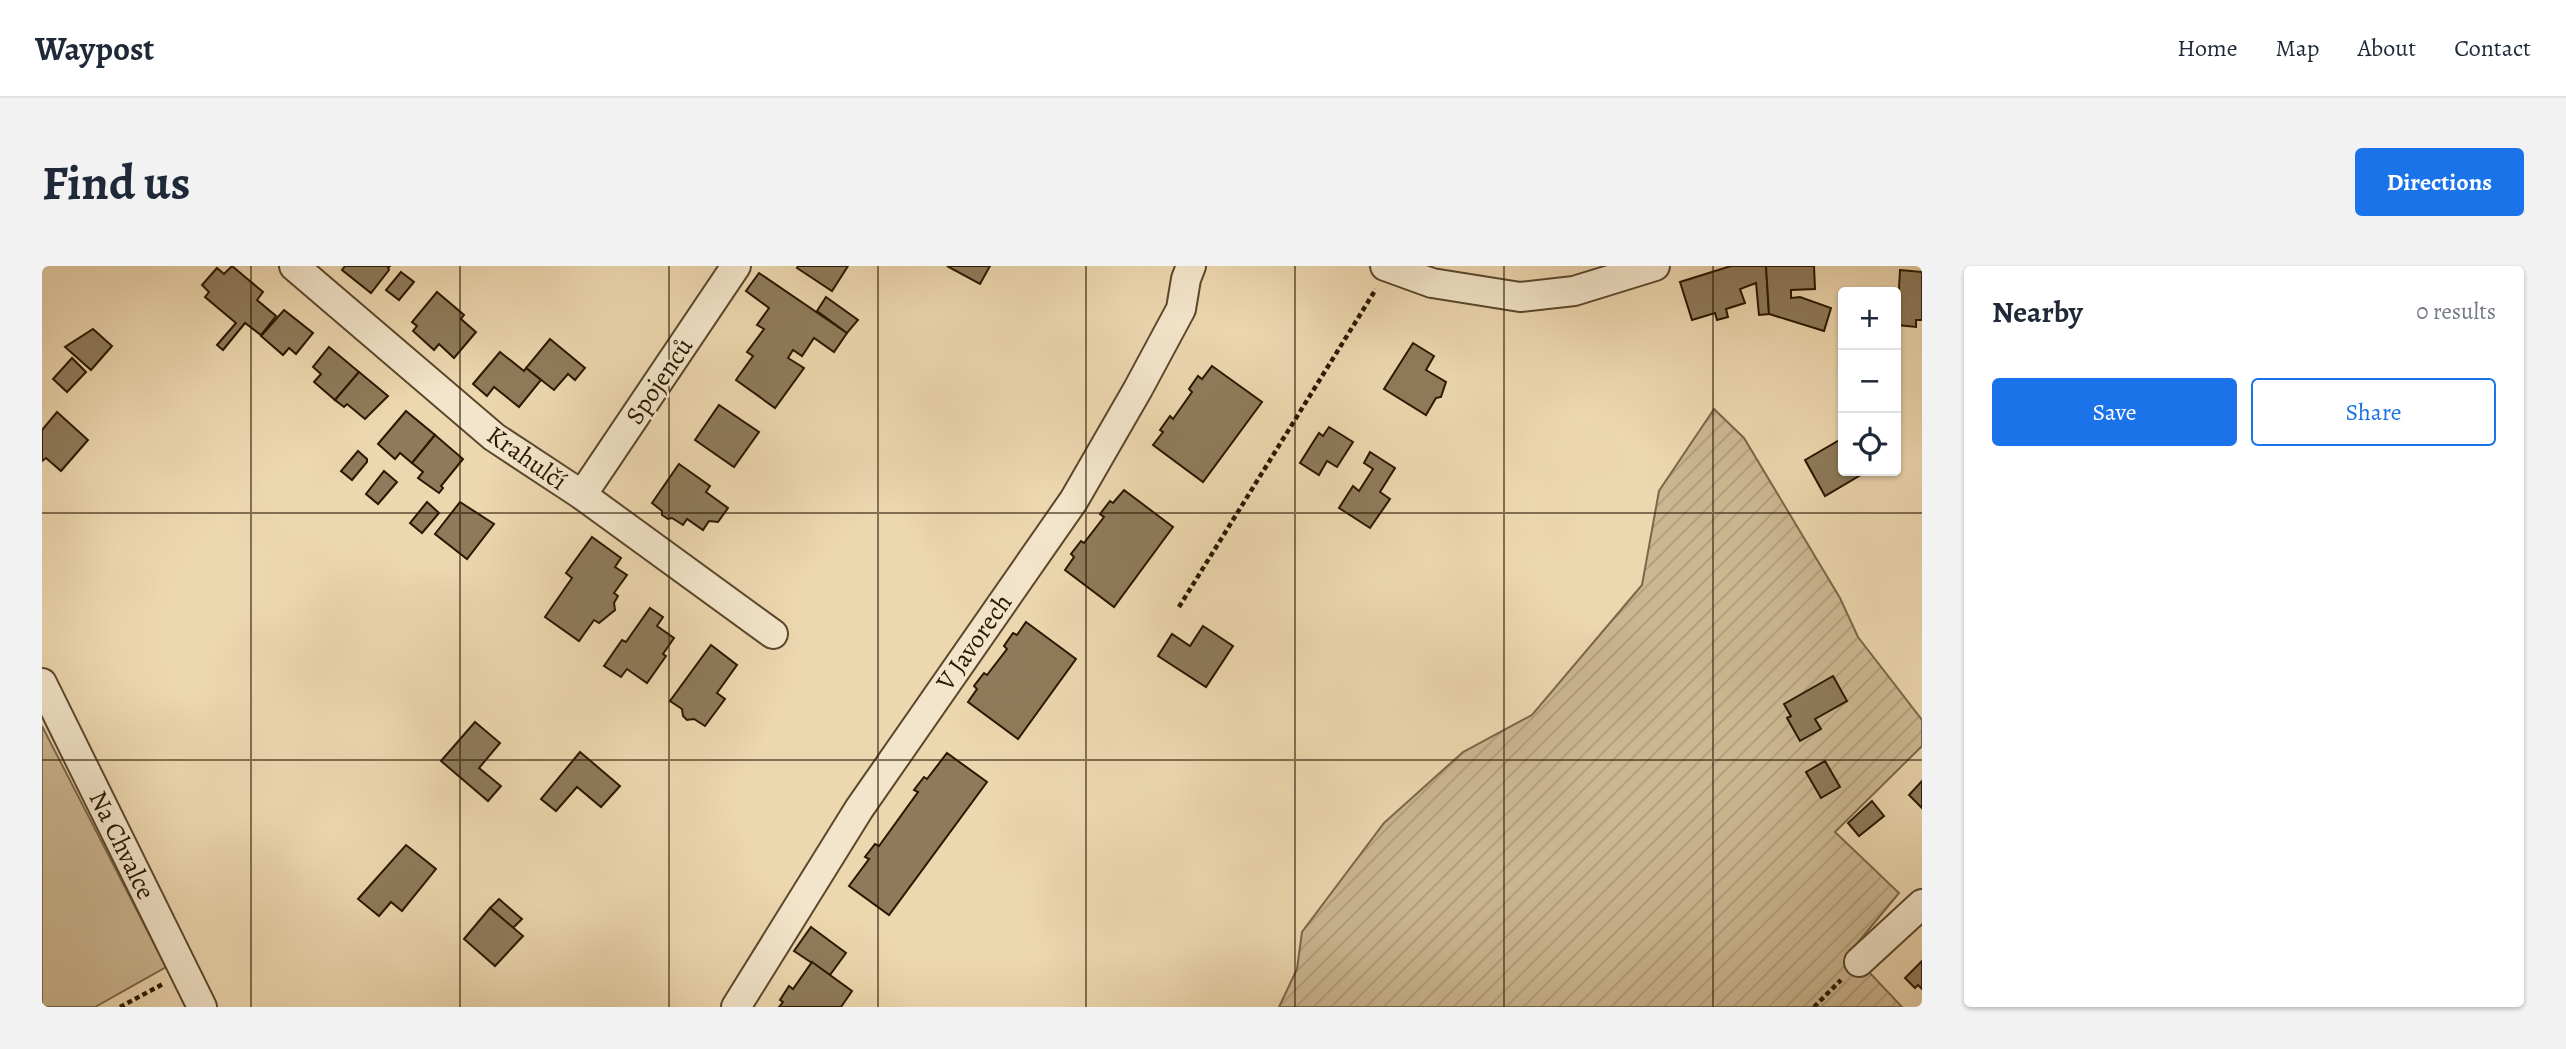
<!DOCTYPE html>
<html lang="en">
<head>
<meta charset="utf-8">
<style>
	body { margin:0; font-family:Alegreya,serif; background:#f2f2f3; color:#1f2937 }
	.controls { position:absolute; right:21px; top:21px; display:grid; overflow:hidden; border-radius:7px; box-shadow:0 2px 5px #0004 }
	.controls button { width:63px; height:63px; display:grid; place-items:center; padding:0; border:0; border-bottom:2px solid #e0e1e3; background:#fff; color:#1f2937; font:35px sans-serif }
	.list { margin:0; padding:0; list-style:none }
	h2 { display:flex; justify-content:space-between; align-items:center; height:91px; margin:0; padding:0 28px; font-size:30px }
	h2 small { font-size:23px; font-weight:400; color:#747a83 }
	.actions { display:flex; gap:14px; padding:21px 28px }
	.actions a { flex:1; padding:16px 0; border:2px solid #1a73e8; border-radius:7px; text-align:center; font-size:24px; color:#1a73e8 }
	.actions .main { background:#1a73e8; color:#fff }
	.icon { flex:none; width:38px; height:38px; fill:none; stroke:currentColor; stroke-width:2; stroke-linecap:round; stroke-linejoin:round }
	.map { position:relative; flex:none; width:1880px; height:741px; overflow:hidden; border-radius:7px }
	header { display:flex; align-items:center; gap:42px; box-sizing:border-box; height:98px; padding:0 35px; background:#fff; border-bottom:2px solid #e0e1e3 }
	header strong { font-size:33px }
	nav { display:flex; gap:38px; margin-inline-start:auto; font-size:24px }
	.intro { display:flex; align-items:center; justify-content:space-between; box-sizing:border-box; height:168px; padding:0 42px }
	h1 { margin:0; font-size:49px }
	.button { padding:18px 32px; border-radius:7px; background:#1a73e8; color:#fff; font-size:24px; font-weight:700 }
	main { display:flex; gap:42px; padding:0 42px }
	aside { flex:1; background:#fff; border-radius:7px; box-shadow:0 2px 5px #0004 }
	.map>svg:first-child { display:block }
	.grass { fill:#ccb791; stroke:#7b6849; stroke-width:2 }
	.garden { fill:url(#garden-furrows); stroke:#7b6849; stroke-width:2 }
	.building { fill:#8f7b5b; stroke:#2a1801; stroke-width:2 }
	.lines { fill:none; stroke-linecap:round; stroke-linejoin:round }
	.minor-casing { stroke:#5b482c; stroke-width:32 }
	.path { stroke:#2a1801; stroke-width:4.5; stroke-dasharray:5 3.5; stroke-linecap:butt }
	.minor { stroke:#f3e5cb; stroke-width:28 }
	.grid { fill:none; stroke:#2a1801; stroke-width:2; stroke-opacity:0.55 }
	.labels { text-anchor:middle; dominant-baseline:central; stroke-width:5; stroke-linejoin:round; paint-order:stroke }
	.street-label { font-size:26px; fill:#2a1801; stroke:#f3e5cb }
</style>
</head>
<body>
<header>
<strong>Waypost</strong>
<nav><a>Home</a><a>Map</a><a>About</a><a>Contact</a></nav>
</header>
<div class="intro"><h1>Find us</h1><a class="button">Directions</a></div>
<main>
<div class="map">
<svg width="1880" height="741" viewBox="0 0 1880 741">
	<defs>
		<pattern id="garden-furrows" width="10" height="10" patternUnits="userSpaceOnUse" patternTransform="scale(1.75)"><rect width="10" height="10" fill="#ccb791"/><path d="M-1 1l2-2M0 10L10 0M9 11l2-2" fill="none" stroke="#af9d7b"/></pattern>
	</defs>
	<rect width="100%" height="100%" fill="#edd7af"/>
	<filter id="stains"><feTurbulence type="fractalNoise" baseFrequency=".00286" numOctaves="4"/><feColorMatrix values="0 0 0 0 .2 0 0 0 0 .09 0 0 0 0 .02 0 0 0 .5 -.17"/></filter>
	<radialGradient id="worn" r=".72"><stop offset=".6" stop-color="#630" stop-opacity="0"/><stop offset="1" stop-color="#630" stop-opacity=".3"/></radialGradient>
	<polygon class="grass" points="0,460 124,701 53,741 0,741"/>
	<polygon class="garden" points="1672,143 1702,172 1798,332 1816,371 1880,454 1880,480 1793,566 1857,627 1808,686 1860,741 1237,741 1255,703 1260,666 1342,557 1421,486 1490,449 1600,319 1617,225"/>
	<g class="building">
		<polygon points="190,0 221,26 215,34 234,50 219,69 203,57 181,84 175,79 194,57 163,31 167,26 160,19 175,2 182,8"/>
		<polygon points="303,0 348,0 346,2 347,4 329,27 300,4"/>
		<polygon points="756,0 806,0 790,25 755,2"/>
		<polygon points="905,0 948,0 938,18"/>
		<polygon points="1689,0 1724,0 1727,48 1717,49 1714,17 1698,23 1703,37 1684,43 1686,51 1675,54 1673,47 1650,54 1638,16"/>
		<polygon points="1724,0 1772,0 1773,23 1749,24 1749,32 1758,31 1789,42 1782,65 1727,48"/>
		<polygon points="1858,4 1880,6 1880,54 1874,54 1874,61 1855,59"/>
		<polygon points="359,6 372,16 357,34 344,24"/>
		<polygon points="717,7 805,67 792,86 772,72 760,90 751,84 746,92 762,102 733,142 694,114 711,90 705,86 722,63 715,59 727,42 704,25"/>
		<polygon points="395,26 422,49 419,53 434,66 412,92 397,78 392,84 371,65 375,60 370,56"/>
		<polygon points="784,31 816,54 805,67 775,45"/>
		<polygon points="242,44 271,67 254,88 247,82 241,89 219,70"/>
		<polygon points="51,63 70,80 49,104 23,81"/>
		<polygon points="508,73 543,102 533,114 526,108 512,124 484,102"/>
		<polygon points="1371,77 1392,90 1384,104 1404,116 1399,131 1394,132 1384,149 1342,123"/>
		<polygon points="287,81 317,106 293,134 272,116 279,108 271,101"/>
		<polygon points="458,86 482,105 484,102 499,114 477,141 452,121 445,130 431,118"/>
		<polygon points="30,92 44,106 25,126 11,113"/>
		<polygon points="1170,100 1220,136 1161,216 1111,179 1121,166 1118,164 1128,150 1131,153 1150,126 1147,123 1156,110 1160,113"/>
		<polygon points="317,106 346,130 323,153 305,138 302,141 293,134"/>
		<polygon points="677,139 717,166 692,201 653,174"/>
		<polygon points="364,145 393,169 370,197 358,187 353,193 336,178"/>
		<polygon points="15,146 46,174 19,205 4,192 0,195 0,164"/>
		<polygon points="1287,161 1311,176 1295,201 1285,195 1277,209 1258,197 1277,167 1281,170"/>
		<polygon points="393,169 421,193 399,220 401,222 397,227 376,212 381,206 370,197"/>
		<polygon points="1801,172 1801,205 1820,205 1822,207 1783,230 1763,194"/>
		<polygon points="316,185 325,193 325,196 310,214 299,205"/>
		<polygon points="1328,186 1353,202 1338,226 1348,233 1328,262 1297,242 1311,220 1317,225 1331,203 1322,197"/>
		<polygon points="637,198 668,220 664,226 686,242 676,256 667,255 661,264 645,253 641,259 630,252 626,253 620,249 620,245 610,237"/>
		<polygon points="342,205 355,216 336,238 324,228"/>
		<polygon points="1082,224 1131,261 1072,341 1023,304 1032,291 1029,288 1039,275 1042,277 1062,251 1058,248 1068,235 1071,237"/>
		<polygon points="385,236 397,247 380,267 368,257"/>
		<polygon points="418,236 452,258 425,293 393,268"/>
		<polygon points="550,271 579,292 573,301 585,309 572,327 576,330 572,337 573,344 557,357 552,354 537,375 503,351 530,312 524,307"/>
		<polygon points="608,342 621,351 615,360 632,372 621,388 624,390 605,417 585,403 579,411 562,400 580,374 584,376"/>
		<polygon points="984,356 1034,393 976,473 926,436 935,423 932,420 942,407 945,409 965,383 962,380 971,367 975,369"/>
		<polygon points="1161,360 1191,380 1164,421 1116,390 1130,368 1148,380"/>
		<polygon points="669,379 695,399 675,427 683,433 663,460 652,453 645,454 641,450 640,443 628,435"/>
		<polygon points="1791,410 1805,435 1773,453 1779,463 1758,475 1745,452 1749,450 1742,438"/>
		<polygon points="433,456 458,477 437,502 459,520 446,535 399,495"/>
		<polygon points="538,486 578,520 559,541 535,521 514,545 499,533"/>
		<polygon points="905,487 945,516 847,649 807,620 827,593 823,591 833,578 837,580 876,526 872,524 882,511 885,513"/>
		<polygon points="1783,495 1798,521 1779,532 1764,506"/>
		<polygon points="1880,515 1880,542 1867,529"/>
		<polygon points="1830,535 1842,550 1817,570 1806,557"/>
		<polygon points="364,579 394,603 360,645 349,636 337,650 316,633"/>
		<polygon points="457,633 480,653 471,662 448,642"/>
		<polygon points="448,642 481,670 453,700 422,673"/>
		<polygon points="769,661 804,687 788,709 752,685"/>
		<polygon points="1880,695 1880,723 1876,719 1873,722 1863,712"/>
		<polygon points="770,696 810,725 799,741 737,741 741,736 738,734 747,720 751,723"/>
	</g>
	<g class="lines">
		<g class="minor-casing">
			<g id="minor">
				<polyline points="252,0 452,171 540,229 731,368"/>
				<polyline points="1343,0 1390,17 1478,31 1532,25 1613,0"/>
				<polyline points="540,229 694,0"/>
				<polyline points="0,417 160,741"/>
				<polyline points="1817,696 1880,638"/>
				<polyline points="694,741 817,543 1032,234 1096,123 1139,43 1144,13 1149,0"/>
			</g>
		</g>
		<g class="path">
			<polyline points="1137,341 1334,23"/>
			<polyline points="78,741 121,718"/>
			<polyline points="1772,741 1799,714"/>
		</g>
		<use href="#minor" class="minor"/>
	</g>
	<path class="grid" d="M209,0V741M418,0V741M627,0V741M836,0V741M1044,0V741M1253,0V741M1462,0V741M1671,0V741M0,247H1880M0,494H1880"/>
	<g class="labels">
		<g class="street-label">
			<text transform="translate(617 115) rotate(-56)">Spojenců</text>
			<text transform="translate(485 192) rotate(35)">Krahulčí</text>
			<text transform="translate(932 376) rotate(-55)">V Javorech</text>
			<text transform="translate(80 579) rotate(64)">Na Chvalce</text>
		</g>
	</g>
	<rect width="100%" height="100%" filter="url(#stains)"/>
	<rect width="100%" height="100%" fill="url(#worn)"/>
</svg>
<div class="controls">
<button>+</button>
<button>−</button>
<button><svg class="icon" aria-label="locate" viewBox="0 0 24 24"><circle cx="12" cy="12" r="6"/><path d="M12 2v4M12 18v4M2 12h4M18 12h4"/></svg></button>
</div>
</div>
<aside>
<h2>Nearby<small>0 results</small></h2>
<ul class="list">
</ul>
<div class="actions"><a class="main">Save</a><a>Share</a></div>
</aside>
</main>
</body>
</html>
